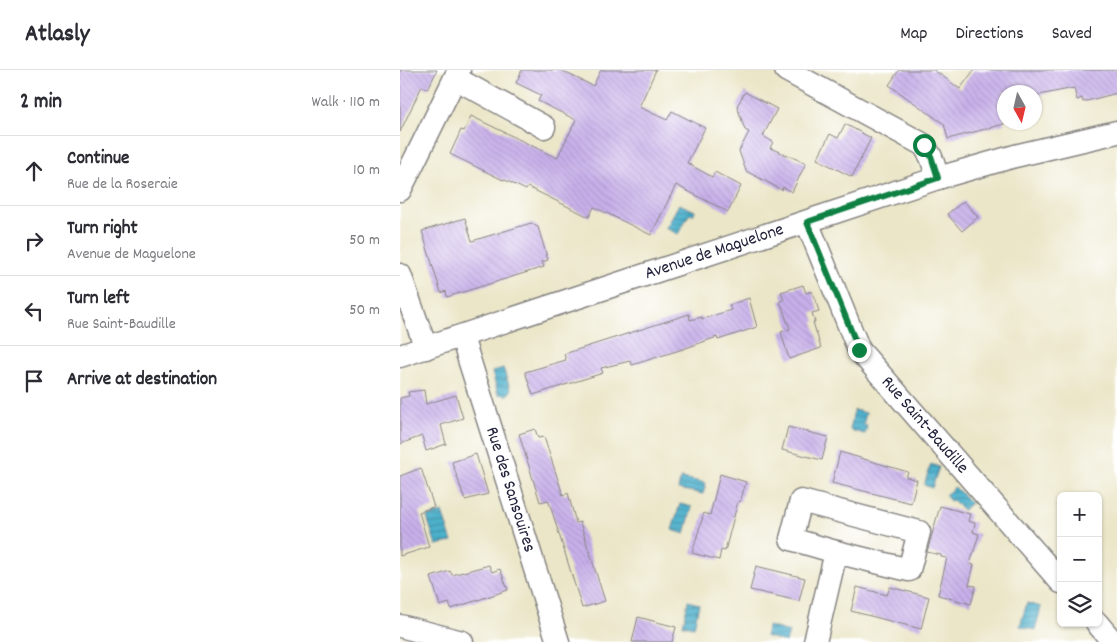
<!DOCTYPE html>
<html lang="en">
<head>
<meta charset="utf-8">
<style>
	body { margin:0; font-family:Dekko,sans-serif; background:#f2f2f3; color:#2b2b33 }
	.controls { position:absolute; right:15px; bottom:15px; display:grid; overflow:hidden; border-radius:8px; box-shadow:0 1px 4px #0004 }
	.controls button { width:45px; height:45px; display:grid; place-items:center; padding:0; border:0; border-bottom:1px solid #e1e1e2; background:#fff; color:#2b2b33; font:25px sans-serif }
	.compass { position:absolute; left:597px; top:15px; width:45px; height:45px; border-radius:50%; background:#fff; box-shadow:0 1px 4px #0004; rotate:172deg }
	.stop { position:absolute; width:15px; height:15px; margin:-11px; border:4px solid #0b8043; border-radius:50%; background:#fff }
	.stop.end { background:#0b8043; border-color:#fff; box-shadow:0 1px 5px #0008 }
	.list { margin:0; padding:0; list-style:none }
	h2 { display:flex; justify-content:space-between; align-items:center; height:65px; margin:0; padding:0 20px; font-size:21px }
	h2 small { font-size:16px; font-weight:400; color:#7c7c81 }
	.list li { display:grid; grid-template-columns:32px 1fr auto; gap:15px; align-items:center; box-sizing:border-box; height:70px; padding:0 20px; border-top:1px solid #e1e1e2 }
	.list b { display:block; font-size:19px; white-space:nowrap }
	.list p { margin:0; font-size:16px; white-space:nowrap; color:#7c7c81 }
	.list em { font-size:16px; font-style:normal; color:#7c7c81 }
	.icon { flex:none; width:28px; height:28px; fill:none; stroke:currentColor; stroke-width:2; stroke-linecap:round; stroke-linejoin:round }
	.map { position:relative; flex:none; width:717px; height:572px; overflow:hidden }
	header { display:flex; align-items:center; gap:30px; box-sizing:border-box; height:70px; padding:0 25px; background:#fff; border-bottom:1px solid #e1e1e2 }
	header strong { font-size:24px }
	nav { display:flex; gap:28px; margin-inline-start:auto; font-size:18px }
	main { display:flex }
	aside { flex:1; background:#fff }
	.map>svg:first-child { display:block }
	.water { fill:url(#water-rules); stroke:#386a84 }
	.building { fill:url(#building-back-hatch) }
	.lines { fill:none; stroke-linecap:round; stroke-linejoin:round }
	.minor-casing { stroke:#868482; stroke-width:25 }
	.minor { stroke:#fff; stroke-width:22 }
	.route { stroke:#0b8043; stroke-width:6 }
	.labels { text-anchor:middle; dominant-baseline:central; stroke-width:4.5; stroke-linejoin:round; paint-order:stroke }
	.street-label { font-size:18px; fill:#22223b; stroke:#fff }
</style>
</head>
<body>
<header>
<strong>Atlasly</strong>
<nav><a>Map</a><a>Directions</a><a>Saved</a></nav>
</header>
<main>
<aside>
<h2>2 min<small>Walk · 110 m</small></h2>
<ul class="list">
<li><svg class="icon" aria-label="ahead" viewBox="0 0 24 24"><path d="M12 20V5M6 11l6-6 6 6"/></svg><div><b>Continue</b><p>Rue de la Roseraie</p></div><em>10 m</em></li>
<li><svg class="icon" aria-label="right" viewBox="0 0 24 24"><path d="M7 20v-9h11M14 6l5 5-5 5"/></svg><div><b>Turn right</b><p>Avenue de Maguelone</p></div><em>50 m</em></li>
<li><svg class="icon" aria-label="left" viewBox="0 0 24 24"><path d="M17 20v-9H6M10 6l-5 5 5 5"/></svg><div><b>Turn left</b><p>Rue Saint-Baudille</p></div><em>50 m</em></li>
<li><svg class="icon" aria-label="arrive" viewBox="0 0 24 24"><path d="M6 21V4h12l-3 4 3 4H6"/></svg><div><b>Arrive at destination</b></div></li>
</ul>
</aside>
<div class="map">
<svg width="717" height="572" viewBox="0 0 717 572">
	<defs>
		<pattern id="water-rules" width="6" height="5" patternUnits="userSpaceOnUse" patternTransform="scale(1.25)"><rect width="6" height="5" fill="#4db1cc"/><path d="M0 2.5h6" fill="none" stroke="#4090a7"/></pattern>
		<pattern id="building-back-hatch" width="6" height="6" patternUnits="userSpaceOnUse" patternTransform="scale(1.25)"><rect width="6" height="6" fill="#c8b0ea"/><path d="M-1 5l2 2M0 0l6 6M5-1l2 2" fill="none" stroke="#ac97ca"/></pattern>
	</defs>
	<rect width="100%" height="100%" fill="#fff"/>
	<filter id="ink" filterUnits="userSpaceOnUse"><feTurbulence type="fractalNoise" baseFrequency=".02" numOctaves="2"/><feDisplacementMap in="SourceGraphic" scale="10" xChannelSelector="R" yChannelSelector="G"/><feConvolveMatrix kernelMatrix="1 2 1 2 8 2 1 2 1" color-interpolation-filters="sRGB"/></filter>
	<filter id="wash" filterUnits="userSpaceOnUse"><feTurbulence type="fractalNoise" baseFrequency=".0096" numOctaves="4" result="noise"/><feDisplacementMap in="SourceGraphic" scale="20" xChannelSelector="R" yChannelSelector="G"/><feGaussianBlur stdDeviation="1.12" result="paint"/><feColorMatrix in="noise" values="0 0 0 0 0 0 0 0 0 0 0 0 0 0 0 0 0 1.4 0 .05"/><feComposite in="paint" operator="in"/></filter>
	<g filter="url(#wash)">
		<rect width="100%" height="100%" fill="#ebe6c8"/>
		<g class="water">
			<polygon points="279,134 295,141 293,145 290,143 278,164 266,158"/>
			<polygon points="103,298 111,321 107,325 98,324 92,302"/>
			<polygon points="454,340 466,343 463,355 467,356 465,364 450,360"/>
			<polygon points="531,394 539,397 532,418 524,415"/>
			<polygon points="281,408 306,413 303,424 278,419"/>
			<polygon points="555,417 571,433 563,440 553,430 550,431 545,425"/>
			<polygon points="280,434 292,437 285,464 272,460"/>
			<polygon points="42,442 52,472 36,475 27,447"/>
			<polygon points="288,531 299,534 294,557 283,555"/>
			<polygon points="627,533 641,537 635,560 620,556"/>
			<polygon points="368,556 389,562 386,572 365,566"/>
		</g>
		<g id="blocks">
			<g class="building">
				<polygon points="0,0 37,0 28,19 22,16 0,62"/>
				<polygon points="122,0 160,0 193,16 201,0 256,0 239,37 267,50 272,41 305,58 287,93 312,107 315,102 341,116 328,142 276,115 251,165 194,137 189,147 128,117 126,120 103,109 103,110 50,84 61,60 64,61 71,46 157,88 176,50 138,31 141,25 116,13"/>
				<polygon points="499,0 534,0 560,19 574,0 717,0 717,23 683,32 682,28 677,30 674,18 634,26 634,22 604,22 604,54 548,69 544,54 489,15"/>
				<polygon points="345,22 377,39 363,66 373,72 370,78 406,93 392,122 383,117 382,120 346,101 339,81 349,62 345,60 337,36"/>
				<polygon points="445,54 471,68 452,107 417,89 430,64 438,68"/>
				<polygon points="564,131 578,147 562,161 547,144"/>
				<polygon points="65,148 72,171 131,153 138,157 148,190 142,192 144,197 47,227 46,221 41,223 22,161"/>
				<polygon points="403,215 406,223 412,221 419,241 412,243 415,252 413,252 421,278 389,289 381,262 390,259 380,231 384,230 381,222"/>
				<polygon points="349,228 357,257 318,270 317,267 283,279 232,295 230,291 201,298 203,303 133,325 125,302 166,290 164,284 289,244 290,250 302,247 302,249 331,240 329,235"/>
				<polygon points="24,320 26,334 56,325 63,348 41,355 46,374 26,381 22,366 0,374 0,328 9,326 8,322"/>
				<polygon points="388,357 428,367 422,390 382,380"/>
				<polygon points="135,359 138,368 144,367 163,425 168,423 176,453 180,452 205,531 182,538 151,438 148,430 140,432 119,364"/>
				<polygon points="440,382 508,402 506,407 517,410 511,433 432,413"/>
				<polygon points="76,384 88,424 65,430 52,392"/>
				<polygon points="21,398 34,437 19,442 29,477 0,486 0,406"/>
				<polygon points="320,404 346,412 340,432 338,431 325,481 321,480 319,490 292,483 304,443 310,445"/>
				<polygon points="540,436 570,444 568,451 575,453 573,462 579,464 570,494 574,495 569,515 576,516 571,534 538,525 547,488 541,487 541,485 527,482"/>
				<polygon points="89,495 92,502 100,499 108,520 51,539 49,533 40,536 31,507 50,501 52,505"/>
				<polygon points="356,496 405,508 399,531 350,520"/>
				<polygon points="457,517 487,525 490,517 529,527 521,559 451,541"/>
				<polygon points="238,547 276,557 272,572 232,572"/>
			</g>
		</g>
	</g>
	<g filter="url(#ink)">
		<use href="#blocks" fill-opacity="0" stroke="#868482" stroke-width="1"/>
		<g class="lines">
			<g class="minor-casing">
				<g id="minor">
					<polyline points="386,0 524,75 531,87 538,108"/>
					<polyline points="55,8 144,57"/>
					<polyline points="0,120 59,0"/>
					<path id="s1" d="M407,152L459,280L661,512"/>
					<polyline points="0,205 26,278"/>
					<path id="s2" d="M62,267L158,572"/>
					<path id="s3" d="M0,286L538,108L615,86L717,62"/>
					<polygon points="401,431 519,462 509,500 436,482 391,469"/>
					<polyline points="697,553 713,572"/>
					<polyline points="0,556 62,572"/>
					<polyline points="415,572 436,482"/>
				</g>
			</g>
			<use href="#minor" class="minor"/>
		</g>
	</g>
	<g class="lines" filter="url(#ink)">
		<polyline class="route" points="459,280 407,152 538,108 531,86 524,75"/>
	</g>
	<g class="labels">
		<g class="street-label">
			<text stroke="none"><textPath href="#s3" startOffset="331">Avenue de Maguelone</textPath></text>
			<text stroke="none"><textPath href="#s1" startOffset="238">Rue Saint-Baudille</textPath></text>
			<text stroke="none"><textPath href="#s2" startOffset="160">Rue des Sansouires</textPath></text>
		</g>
	</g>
</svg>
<div class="controls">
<button>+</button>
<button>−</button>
<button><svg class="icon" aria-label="layers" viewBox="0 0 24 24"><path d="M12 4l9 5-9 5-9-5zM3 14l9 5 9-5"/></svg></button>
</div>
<svg class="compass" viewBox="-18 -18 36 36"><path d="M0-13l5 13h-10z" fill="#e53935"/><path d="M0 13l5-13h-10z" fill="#7c7c81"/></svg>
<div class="stop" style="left:524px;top:75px"></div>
<div class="stop end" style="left:459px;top:280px"></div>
</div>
</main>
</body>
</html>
